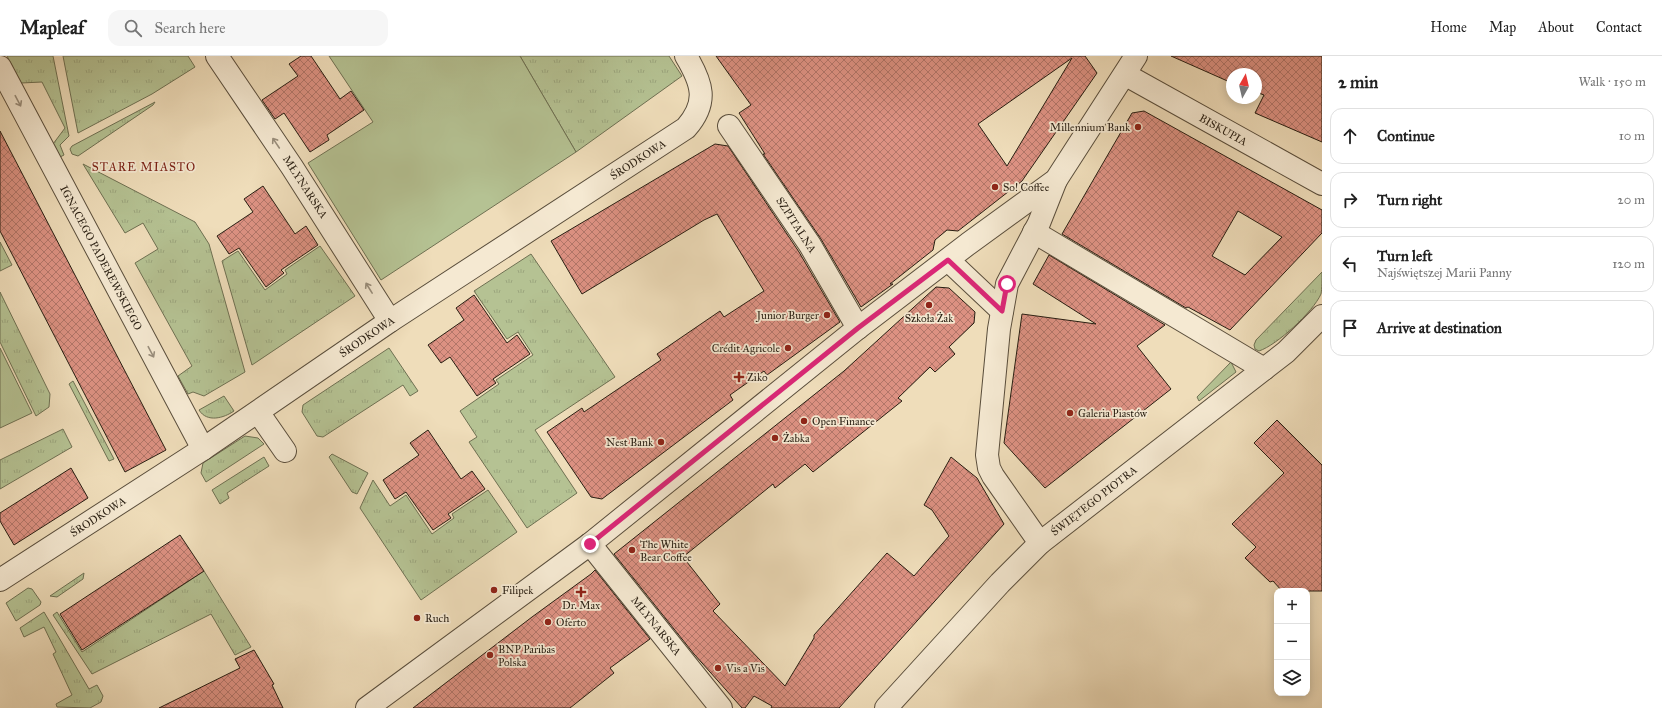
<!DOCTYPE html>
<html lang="en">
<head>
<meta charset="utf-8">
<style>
	body { margin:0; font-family:"IM FELL Great Primer",serif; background:#f6f6f6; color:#222 }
	.controls { position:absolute; right:12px; bottom:12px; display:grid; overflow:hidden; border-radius:8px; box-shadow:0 2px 10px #0003 }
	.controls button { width:36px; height:36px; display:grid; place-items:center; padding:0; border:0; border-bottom:1px solid #e0e0e0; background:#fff; color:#222; font:20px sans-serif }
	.compass { position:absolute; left:1226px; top:12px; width:36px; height:36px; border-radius:50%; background:#fff; box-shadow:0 2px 10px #0003; rotate:8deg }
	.stop { position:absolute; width:12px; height:12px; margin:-9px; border:3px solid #db2777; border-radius:50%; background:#fff }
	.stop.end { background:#db2777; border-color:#fff; box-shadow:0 1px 4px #0008 }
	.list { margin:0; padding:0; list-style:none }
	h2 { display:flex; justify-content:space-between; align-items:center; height:52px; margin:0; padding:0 16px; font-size:17px }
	h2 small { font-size:13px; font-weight:400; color:#767676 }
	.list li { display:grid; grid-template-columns:26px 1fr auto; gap:12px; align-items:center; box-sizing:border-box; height:56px; margin:0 8px 8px; padding:0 8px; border:1px solid #e0e0e0; border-radius:12px }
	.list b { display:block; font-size:15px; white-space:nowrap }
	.list p { margin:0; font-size:13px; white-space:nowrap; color:#767676 }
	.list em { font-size:13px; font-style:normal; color:#767676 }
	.icon { flex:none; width:22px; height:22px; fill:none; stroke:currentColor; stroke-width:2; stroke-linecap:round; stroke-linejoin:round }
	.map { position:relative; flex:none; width:1322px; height:652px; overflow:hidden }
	header { display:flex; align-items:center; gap:24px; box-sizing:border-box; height:56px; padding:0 20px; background:#fff; border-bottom:1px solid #e0e0e0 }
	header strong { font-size:19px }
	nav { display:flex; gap:22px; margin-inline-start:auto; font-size:14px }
	.search { width:280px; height:36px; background:#f6f6f6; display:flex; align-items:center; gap:10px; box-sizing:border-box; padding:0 14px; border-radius:12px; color:#767676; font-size:15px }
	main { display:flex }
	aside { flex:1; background:#fff }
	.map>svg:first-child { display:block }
	.grass { fill:url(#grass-tufts); stroke:#6e7052 }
	.park { fill:#b5c293; stroke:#6e7052 }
	.building { fill:url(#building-cross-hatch); stroke:#281e12; fill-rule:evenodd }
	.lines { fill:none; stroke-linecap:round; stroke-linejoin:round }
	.street-casing { stroke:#5a4e3c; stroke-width:24 }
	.street { stroke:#f5e9d2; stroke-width:22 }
	.oneway { stroke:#998e7c }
	.route { stroke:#db2777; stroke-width:5 }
	.poi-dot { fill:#8f2418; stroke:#f5e9d2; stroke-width:1.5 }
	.labels { text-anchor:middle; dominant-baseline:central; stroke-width:3.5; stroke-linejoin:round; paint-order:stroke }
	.poi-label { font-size:11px; fill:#281e12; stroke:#f5e9d2; text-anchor:start }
	.street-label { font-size:11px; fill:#281e12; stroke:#f5e9d2 }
	.neighbourhood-label { font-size:12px; letter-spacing:1px; fill:#7a1f14; stroke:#f5e9d2 }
</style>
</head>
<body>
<header>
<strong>Mapleaf</strong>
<div class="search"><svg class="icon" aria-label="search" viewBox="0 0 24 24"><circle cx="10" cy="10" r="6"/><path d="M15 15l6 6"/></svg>Search here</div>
<nav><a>Home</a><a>Map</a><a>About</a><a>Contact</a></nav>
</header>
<main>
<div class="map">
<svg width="1322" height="652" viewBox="0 0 1322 652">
	<defs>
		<pattern id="grass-tufts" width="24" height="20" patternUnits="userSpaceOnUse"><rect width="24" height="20" fill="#b5c293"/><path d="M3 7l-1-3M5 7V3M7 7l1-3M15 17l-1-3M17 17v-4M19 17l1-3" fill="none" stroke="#9ca67e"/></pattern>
		<pattern id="building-cross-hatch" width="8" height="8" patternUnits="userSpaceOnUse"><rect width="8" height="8" fill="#dc9182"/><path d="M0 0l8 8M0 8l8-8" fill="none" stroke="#b27669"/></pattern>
	</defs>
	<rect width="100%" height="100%" fill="#efddba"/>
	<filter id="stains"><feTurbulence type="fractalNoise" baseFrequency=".005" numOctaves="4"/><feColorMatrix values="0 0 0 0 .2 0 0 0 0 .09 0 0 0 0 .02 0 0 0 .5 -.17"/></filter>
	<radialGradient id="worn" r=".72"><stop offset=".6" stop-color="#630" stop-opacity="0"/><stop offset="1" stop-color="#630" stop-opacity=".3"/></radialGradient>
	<g class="grass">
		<polygon points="7,0 53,0 69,80 60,89 64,99 60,101 53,88 65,72 42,26 21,27"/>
		<polygon points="63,0 188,0 195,11 152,38 78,77"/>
		<polygon points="520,0 669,0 682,20 576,96"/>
		<polygon points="155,46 153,49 78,100 72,98 70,93 72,90"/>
		<polygon points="83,108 195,166 209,188 245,316 204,340 193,336 188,338 178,320 192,310 135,207 158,193 143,167 125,177"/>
		<polygon points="0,186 12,209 0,215"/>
		<polygon points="320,190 355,240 252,309 222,205 238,195 265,234 287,218 285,214"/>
		<polygon points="531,198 615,321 535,374 577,437 527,472 469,386 477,381 460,355 499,328 496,324 533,299 518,276 507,283 474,235"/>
		<path d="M1322,216C1322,223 1322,233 1321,238C1313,256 1277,289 1259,295L1255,293L1254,289L1256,284Z"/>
		<polygon points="0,236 50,338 49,351 36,360 0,286"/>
		<polygon points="389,292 418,335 410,340 403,329 323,381 317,380 302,356 303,349"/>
		<polygon points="1231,306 1236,316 1199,345 1197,341"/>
		<polygon points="73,325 114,403 109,405 69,328"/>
		<path d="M224,340L234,355C224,362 207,367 199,354Z"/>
		<polygon points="63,373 72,391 0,433 0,404"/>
		<polygon points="245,380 258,382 264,388 206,426 201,417 203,407"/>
		<polygon points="332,398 368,417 357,438 352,436 329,401"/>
		<polygon points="264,401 269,410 227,437 229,442 220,448 212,434"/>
		<polygon points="373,424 390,450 406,439 432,478 454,462 452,458 488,434 517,476 421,544 360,452"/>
		<polygon points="204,515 251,591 235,599 211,558 92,618 53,559 57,556 82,596"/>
		<polygon points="84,517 83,523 57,541 50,540"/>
		<polygon points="28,532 32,533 41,546 40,549 16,565 6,547"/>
		<polygon points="44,556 89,633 97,629 103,640 101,646 90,652 57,651 56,648 72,639 53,598 56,596 44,571 24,581 20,572"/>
	</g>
	<g class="park">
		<polygon points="329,0 520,0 576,96 381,224 308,107 373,66"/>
		<polygon points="0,292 32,357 0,372"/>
	</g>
	<g class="building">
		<polygon points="301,0 311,0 340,43 351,35 364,54 327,79 329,84 310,96 284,57 275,63 262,44 298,20 289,8"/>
		<path d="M716,0H1085L1097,17L1022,125L958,175L947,174L935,184L933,194L890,228H893L861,251L821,183L763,98H765L739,57L751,49ZM1072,2L1007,110L978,68Z"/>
		<polygon points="1171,0 1322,0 1322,86 1255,57 1264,39 1256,36 1256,18 1232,18 1232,27"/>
		<path d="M1144,55L1322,154V177L1230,274L1188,251L1186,252L1062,178L1132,57ZM1238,155L1282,181L1245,219L1212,200Z"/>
		<polygon points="0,75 166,394 125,416 0,175"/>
		<polygon points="715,88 728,90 799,196 840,266 767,319 764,315 730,339 733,344 602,443 591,441 547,376 582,352 584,356 661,304 657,298 720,255 724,261 764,235 717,158 704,164 582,238 551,185"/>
		<polygon points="263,130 295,178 306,170 318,189 281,214 284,217 266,231 239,192 229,198 217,180 253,156 244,143"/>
		<polygon points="1049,199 1165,269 1137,290 1171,333 1045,432 1004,387 1022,258 1096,268 1033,228"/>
		<polygon points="936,231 949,232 975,256 974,267 949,291 955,298 935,316 930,311 898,342 902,345 813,416 805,408 775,432 773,428 683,501 720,548 713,555 785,630 814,582 814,579 887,497 914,520 949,480 932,454 924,449 951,401 977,422 1004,468 839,652 771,652 772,650 754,640 745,652 742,652 694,598 614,498 844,315"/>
		<polygon points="474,239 507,287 517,279 530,298 493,323 496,327 477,340 450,301 441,307 428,289 464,264 456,252"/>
		<polygon points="1277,364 1322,409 1322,535 1282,535 1273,525 1270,526 1245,502 1256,491 1232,468 1284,417 1254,387"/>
		<polygon points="428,374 461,423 472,415 485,433 448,458 451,462 433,474 406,436 395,443 383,424 419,399 410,387"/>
		<polygon points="71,412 88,442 14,489 0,465 0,457"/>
		<polygon points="180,479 204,515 82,594 60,558"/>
		<polygon points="595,514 650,583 610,612 614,617 570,652 413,652 532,561 591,518"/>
		<polygon points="254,594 274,628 272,629 283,652 159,652 240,612 235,603"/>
	</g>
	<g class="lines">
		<g class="street-casing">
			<g id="street">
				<polyline points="217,0 292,111 390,265"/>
				<polyline points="0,11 203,393"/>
				<polyline points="1126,19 1322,128"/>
				<polyline points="729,70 810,189 858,272"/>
				<polyline points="1034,176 1264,313"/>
				<polyline points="948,204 1002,255"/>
				<polyline points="258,356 285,395"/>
				<polyline points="1040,487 993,420 989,412 987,399 999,273 1007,228 1039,167 1056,124"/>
				<polyline points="590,488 721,652"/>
				<path d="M0,524L203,393L390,265L686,72C709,46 702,27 686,0"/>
				<polyline points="367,652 590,488 858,272 968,188 1056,124 1136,0"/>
				<polyline points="886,652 1000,527 1040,487 1286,296 1322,260"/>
			</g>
		</g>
		<use href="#street" class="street"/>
	</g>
	<defs><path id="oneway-shaft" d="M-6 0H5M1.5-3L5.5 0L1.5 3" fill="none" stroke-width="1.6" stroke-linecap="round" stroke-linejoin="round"/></defs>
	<g class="oneway">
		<use href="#oneway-shaft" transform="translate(18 45) rotate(62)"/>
		<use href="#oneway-shaft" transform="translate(276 87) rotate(-124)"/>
		<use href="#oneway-shaft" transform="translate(369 232) rotate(-122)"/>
		<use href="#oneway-shaft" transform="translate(151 296) rotate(62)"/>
	</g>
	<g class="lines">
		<polyline class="route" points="590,488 858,272 948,204 1002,255 1007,228"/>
	</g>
	<g class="poi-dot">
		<circle cx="1138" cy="71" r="4"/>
		<circle cx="995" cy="131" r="4"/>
		<circle cx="929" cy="249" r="4"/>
		<circle cx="827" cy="259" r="4"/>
		<circle cx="788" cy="292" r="4"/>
		<path d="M737 315h4v4h4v4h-4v4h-4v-4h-4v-4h4z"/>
		<circle cx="1070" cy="357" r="4"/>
		<circle cx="804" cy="365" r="4"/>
		<circle cx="775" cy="382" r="4"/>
		<circle cx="661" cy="386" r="4"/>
		<circle cx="632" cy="494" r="4"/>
		<circle cx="494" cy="534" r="4"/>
		<path d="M579 530h4v4h4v4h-4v4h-4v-4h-4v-4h4z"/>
		<circle cx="417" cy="562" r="4"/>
		<circle cx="548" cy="566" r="4"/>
		<circle cx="490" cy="599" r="4"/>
		<circle cx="718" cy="612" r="4"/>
	</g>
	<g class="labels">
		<g class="poi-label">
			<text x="1130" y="71" text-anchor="end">Millennium Bank</text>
			<text x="1003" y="131">So! Coffee</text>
			<text x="819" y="259" text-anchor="end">Junior Burger</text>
			<text x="929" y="262" text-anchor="middle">Szkoła Żak</text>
			<text x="780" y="292" text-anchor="end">Crédit Agricole</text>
			<text x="747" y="321">Ziko</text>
			<text x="1078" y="357">Galeria Piastów</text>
			<text x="812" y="365">Open Finance</text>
			<text x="783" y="382">Żabka</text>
			<text x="653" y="386" text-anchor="end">Nest Bank</text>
			<text x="640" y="488">The White<tspan x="640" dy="13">Bear Coffee</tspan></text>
			<text x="502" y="534">Filipek</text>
			<text x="581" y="549" text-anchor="middle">Dr. Max</text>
			<text x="425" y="562">Ruch</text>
			<text x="556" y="566">Oferto</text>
			<text x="498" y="593">BNP Paribas<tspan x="498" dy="13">Polska</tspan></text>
			<text x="726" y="612">Vis a Vis</text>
		</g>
		<g class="street-label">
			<text transform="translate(1223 74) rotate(29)">BISKUPIA</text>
			<text transform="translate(638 104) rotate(-33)">ŚRODKOWA</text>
			<text transform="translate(305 131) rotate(57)">MŁYNARSKA</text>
			<text transform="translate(796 169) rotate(57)">SZPITALNA</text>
			<text transform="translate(101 202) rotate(62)">IGNACEGO PADEREWSKIEGO</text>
			<text transform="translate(367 281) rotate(-34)">ŚRODKOWA</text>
			<text transform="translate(1094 445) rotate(-38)">ŚWIĘTEGO PIOTRA</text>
			<text transform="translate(98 461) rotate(-33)">ŚRODKOWA</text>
			<text transform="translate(656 570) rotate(51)">MŁYNARSKA</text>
		</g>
		<g class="neighbourhood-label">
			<text x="144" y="111">STARE MIASTO</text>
		</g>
	</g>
	<rect width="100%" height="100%" filter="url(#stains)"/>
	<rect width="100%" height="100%" fill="url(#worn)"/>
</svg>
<div class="controls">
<button>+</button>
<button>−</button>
<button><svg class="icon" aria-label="layers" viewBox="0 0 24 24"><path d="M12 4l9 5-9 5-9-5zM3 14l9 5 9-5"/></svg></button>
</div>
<svg class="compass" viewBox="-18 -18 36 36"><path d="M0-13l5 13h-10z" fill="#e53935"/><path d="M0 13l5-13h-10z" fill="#767676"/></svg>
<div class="stop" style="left:1007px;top:228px"></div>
<div class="stop end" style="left:590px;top:488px"></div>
</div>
<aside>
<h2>2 min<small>Walk · 150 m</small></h2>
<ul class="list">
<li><svg class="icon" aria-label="ahead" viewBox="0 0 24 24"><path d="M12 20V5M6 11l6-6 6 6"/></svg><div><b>Continue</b></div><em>10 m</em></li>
<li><svg class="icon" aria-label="right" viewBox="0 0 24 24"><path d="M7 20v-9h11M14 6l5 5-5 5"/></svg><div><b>Turn right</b></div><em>20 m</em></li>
<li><svg class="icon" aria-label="left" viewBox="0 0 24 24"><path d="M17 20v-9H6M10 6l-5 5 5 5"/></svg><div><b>Turn left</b><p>Najświętszej Marii Panny</p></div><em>120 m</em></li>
<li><svg class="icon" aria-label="arrive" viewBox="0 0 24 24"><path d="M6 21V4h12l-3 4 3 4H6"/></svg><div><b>Arrive at destination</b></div></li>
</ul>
</aside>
</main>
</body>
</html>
